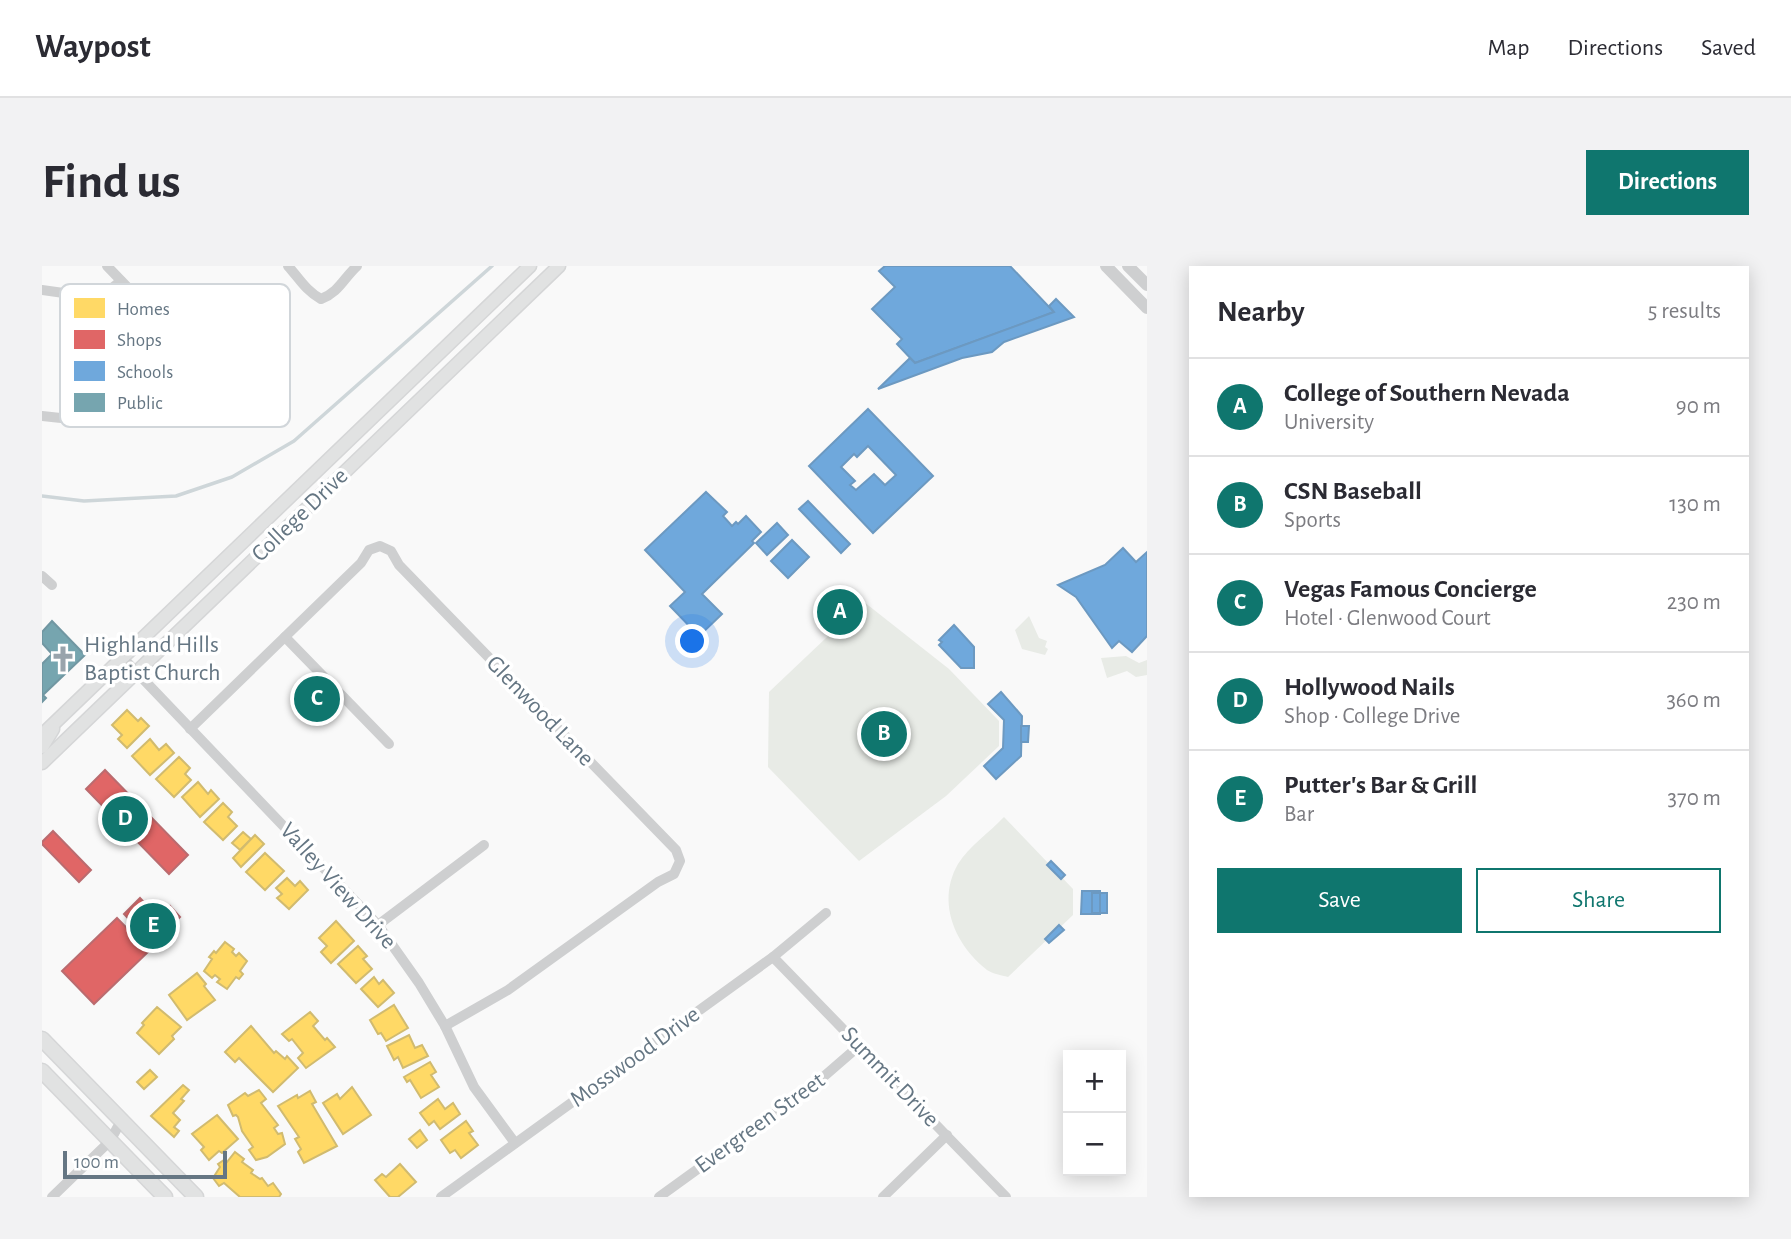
<!DOCTYPE html>
<html lang="en">
<head>
<meta charset="utf-8">
<style>
	body { margin:0; font-family:"Alegreya Sans",sans-serif; background:#f2f2f3; color:#2b2b33 }
	.controls { position:absolute; right:21px; bottom:21px; display:grid; overflow:hidden; border-radius:0px; box-shadow:0 4px 18px #0003 }
	.controls button { width:63px; height:63px; display:grid; place-items:center; padding:0; border:0; border-bottom:2px solid #e1e1e2; background:#fff; color:#2b2b33; font:35px sans-serif }
	.scale { position:absolute; left:21px; bottom:18px; width:164px; box-sizing:border-box; padding-left:7px; border:4px solid #657683; border-top:0; font-size:19px; line-height:24px; white-space:nowrap; color:#657683; -webkit-text-stroke:5px #fff; paint-order:stroke }
	.you { position:absolute; left:651px; top:376px; width:24px; height:24px; margin:-18px; border:5px solid #fff; border-radius:50%; background:#1a73e8; box-shadow:0 0 0 10px #1a73e833 }
	.badge { display:grid; place-items:center; width:46px; height:46px; border-radius:50%; background:#0f766e; color:#fff; font-size:23px; font-weight:700 }
	.pin { position:absolute; translate:-50% -50%; border:4px solid #fff; box-shadow:0 2px 7px #0006 }
	.list { margin:0; padding:0; list-style:none }
	h2 { display:flex; justify-content:space-between; align-items:center; height:91px; margin:0; padding:0 28px; font-size:30px }
	h2 small { font-size:23px; font-weight:400; color:#7c7c81 }
	.list li { display:grid; grid-template-columns:46px 1fr auto; gap:21px; align-items:center; box-sizing:border-box; height:98px; padding:0 28px; border-top:2px solid #e1e1e2 }
	.list b { display:block; font-size:26px; white-space:nowrap }
	.list p { margin:0; font-size:23px; white-space:nowrap; color:#7c7c81 }
	.list em { font-size:23px; font-style:normal; color:#7c7c81 }
	.actions { display:flex; gap:14px; padding:21px 28px }
	.actions a { flex:1; padding:16px 0; border:2px solid #0f766e; border-radius:0px; text-align:center; font-size:24px; color:#0f766e }
	.actions .main { background:#0f766e; color:#fff }
	.map { position:relative; flex:none; width:1105px; height:931px; overflow:hidden; border-radius:0px }
	header { display:flex; align-items:center; gap:42px; box-sizing:border-box; height:98px; padding:0 35px; background:#fff; border-bottom:2px solid #e1e1e2 }
	header strong { font-size:33px }
	nav { display:flex; gap:38px; margin-inline-start:auto; font-size:24px }
	.intro { display:flex; align-items:center; justify-content:space-between; box-sizing:border-box; height:168px; padding:0 42px }
	h1 { margin:0; font-size:49px }
	.button { padding:18px 32px; border-radius:0px; background:#0f766e; color:#fff; font-size:24px; font-weight:700 }
	main { display:flex; gap:42px; padding:0 42px }
	aside { flex:1; background:#fff; border-radius:0px; box-shadow:0 4px 18px #0003 }
	.map>svg:first-child { display:block }
	.green { fill:#e8ebe6 }
	.homes { fill:#ffd966; stroke:#d1bb6f; stroke-width:2 }
	.shops { fill:#e06666; stroke:#bb6b6f; stroke-width:2 }
	.schools { fill:#6fa8dc; stroke:#6c99c1; stroke-width:2; fill-rule:evenodd }
	.public { fill:#76a5af; stroke:#7197a2; stroke-width:2 }
	.lines { fill:none; stroke-linecap:round; stroke-linejoin:round }
	.stream { stroke:#ced6d9; stroke-width:3.5 }
	.secondary-casing { stroke:#d5d6d7; stroke-width:15 }
	.primary-casing { stroke:#d5d6d7; stroke-width:17 }
	.minor { stroke:#cecfd0; stroke-width:10 }
	.tertiary { stroke:#cecfd0; stroke-width:12 }
	.secondary { stroke:#e1e2e2; stroke-width:12 }
	.primary { stroke:#e1e2e2; stroke-width:14 }
	.labels { text-anchor:middle; dominant-baseline:central; stroke-width:7; stroke-linejoin:round; paint-order:stroke }
	.street-label { font-size:24px; fill:#657683; stroke:#fff }
	.poi-label { font-size:24px; fill:#657683; stroke:#fff; text-anchor:start }
	.key { fill:#fff; stroke:#d1d6da; stroke-width:2 }
	.key-label { font-size:19px; fill:#657683 }
</style>
</head>
<body>
<header>
<strong>Waypost</strong>
<nav><a>Map</a><a>Directions</a><a>Saved</a></nav>
</header>
<div class="intro"><h1>Find us</h1><a class="button">Directions</a></div>
<main>
<div class="map">
<svg width="1105" height="931" viewBox="0 0 1105 931">
	<rect width="100%" height="100%" fill="#f9f9f9"/>
	<g class="green">
		<polygon points="822,336 907,403 957,455 957,480 904,530 817,595 726,501 727,426"/>
		<polygon points="987,350 997,372 1005,375 1003,381 1006,383 1003,389 980,383 973,364"/>
		<polygon points="1084,390 1097,397 1105,394 1105,409 1094,411 1085,405 1065,412 1059,392"/>
		<path d="M962,551L1031,623V649L966,711C959,709 951,708 945,704C913,679 894,636 916,598C927,580 948,566 962,551Z"/>
	</g>
	<g class="homes">
		<polygon points="85,444 96,455 99,452 107,460 85,482 76,473 80,469 70,459"/>
		<polygon points="108,473 117,484 124,478 132,487 108,509 90,490"/>
		<polygon points="137,491 148,502 143,508 149,514 132,531 114,513"/>
		<polygon points="156,516 166,528 169,524 177,533 158,551 140,531"/>
		<polygon points="181,537 190,546 186,551 195,560 181,574 162,556"/>
		<polygon points="201,566 209,573 198,584 190,577"/>
		<polygon points="213,569 222,578 199,601 191,592"/>
		<polygon points="223,587 242,605 223,624 204,606"/>
		<polygon points="245,612 253,620 258,615 266,624 247,643 235,632 240,628 234,622"/>
		<polygon points="294,655 312,675 289,697 279,686 285,680 277,672"/>
		<polygon points="183,676 192,683 190,686 194,690 197,687 205,695 198,705 201,708 197,713 194,711 185,723 175,716 178,713 173,709 170,712 162,705 170,693 167,691 172,685 174,687"/>
		<polygon points="316,680 325,690 321,693 330,703 314,717 296,698"/>
		<polygon points="155,707 164,718 162,720 173,734 145,754 127,729"/>
		<polygon points="332,711 337,718 341,714 352,727 336,741 319,723"/>
		<polygon points="352,739 366,762 344,775 339,767 336,768 328,754"/>
		<polygon points="115,741 139,761 130,770 132,773 117,788 95,767 102,759 100,757"/>
		<polygon points="268,746 276,755 271,760 283,774 285,772 293,781 264,802 256,792 261,787 250,773 247,775 240,768"/>
		<polygon points="209,760 232,787 234,785 243,793 245,790 256,802 231,826 197,792 193,796 183,786"/>
		<polygon points="367,769 373,782 380,779 386,790 361,802 356,791 352,794 345,780"/>
		<polygon points="388,796 394,806 389,809 397,821 379,832 368,814 365,816 362,811"/>
		<polygon points="108,804 115,811 102,823 95,816"/>
		<polygon points="141,819 147,824 139,833 142,835 131,847 138,854 132,861 137,865 132,871 109,850"/>
		<polygon points="310,821 329,849 301,868 281,837 295,828 298,833"/>
		<polygon points="217,824 224,833 219,837 236,859 232,862 236,868 240,867 243,878 225,891 214,894 207,884 211,881 200,865 196,851 194,849 191,850 186,839 203,827 206,830"/>
		<polygon points="268,825 274,836 270,838 295,880 262,897 256,886 259,883 253,873 257,871 236,840 255,829 256,832"/>
		<polygon points="396,833 403,843 411,837 418,848 398,863 392,855 387,859 378,847"/>
		<polygon points="175,849 196,873 180,887 177,885 167,894 159,884 162,881 150,868"/>
		<polygon points="424,855 431,865 427,867 436,879 419,892 413,884 408,887 399,874"/>
		<polygon points="378,864 385,874 375,882 367,873"/>
		<polygon points="193,886 202,893 200,896 211,904 209,907 218,913 220,912 226,920 231,917 239,928 237,931 198,931 182,917 177,920 171,912 178,901 176,898 182,894 185,896"/>
		<polygon points="358,898 374,916 356,931 348,931 333,914 340,908 344,911"/>
	</g>
	<g class="shops">
		<polygon points="63,504 146,589 127,608 44,523"/>
		<polygon points="11,565 49,604 37,616 0,578 0,576"/>
		<polygon points="98,632 116,651 128,640 138,651 120,669 122,672 113,681 82,648"/>
		<polygon points="75,652 107,685 52,738 20,705"/>
	</g>
	<g class="schools">
		<polygon points="843,0 968,0 1012,46 873,97 855,78 860,73 830,43 853,21 837,5"/>
		<polygon points="1014,33 1032,51 962,76 950,86 920,92 836,123 868,92 873,97 1012,46 1007,40"/>
		<path d="M826,143L891,210L831,267L767,200ZM826,180L854,209L843,219L832,208L814,224L808,219L813,215L799,201L812,188L815,191Z"/>
		<polygon points="664,226 685,246 681,250 690,260 694,256 696,258 704,250 719,266 710,275 712,277 660,328 680,348 657,370 628,340 643,326 603,284"/>
		<polygon points="766,235 808,278 799,287 757,243"/>
		<polygon points="735,257 746,269 725,289 714,277"/>
		<polygon points="750,274 767,291 746,312 729,295"/>
		<polygon points="1081,282 1094,296 1105,286 1105,370 1090,386 1077,375 1070,382 1034,331 1016,319 1063,299"/>
		<polygon points="912,359 932,381 932,402 919,402 897,379 900,376 897,374"/>
		<polygon points="959,426 980,450 979,490 954,513 942,500 961,482 962,454 946,438"/>
		<polygon points="979,460 987,460 986,476 979,476"/>
		<polygon points="1009,595 1023,609 1019,613 1005,599"/>
		<polygon points="1040,625 1058,625 1058,648 1039,648"/>
		<rect x="1050" y="627" width="8" height="20"/>
		<rect x="1058" y="627" width="7" height="20"/>
		<polygon points="1017,659 1022,664 1007,677 1003,673"/>
	</g>
	<polygon class="public" points="10,355 43,389 1,429 4,432 0,436 0,398 10,388 0,377 0,366"/>
	<g class="lines">
		<polyline class="stream" points="0,230 42,235 134,230 190,211 252,175 450,0"/>
		<g class="secondary-casing">
			<g id="secondary">
				<polyline points="0,469 488,0"/>
				<polyline points="0,481 11,463"/>
				<polyline points="0,497 517,0"/>
			</g>
		</g>
		<g class="primary-casing">
			<g id="primary">
				<polyline points="0,773 154,931"/>
				<polyline points="0,805 123,931"/>
			</g>
		</g>
		<g class="minor">
			<path d="M246,0C257,12 264,25 279,33C297,26 301,13 315,0"/>
			<polyline points="0,24 50,31 60,30 79,15"/>
			<path d="M0,150C48,156 91,157 137,143C153,139 166,136 175,123L172,111L65,0"/>
			<polyline points="0,310 10,319"/>
			<polyline points="243,371 347,478"/>
			<polyline points="81,392 336,659 377,717 403,760 432,821 473,877"/>
			<polyline points="148,463 319,297 327,284 338,280 349,285 357,299 634,584 638,595 632,608 616,616 466,724 403,760"/>
			<polyline points="336,659 442,579"/>
			<polyline points="731,691 964,931"/>
			<polyline points="10,931 68,875 79,855"/>
			<polyline points="399,931 731,691 784,647"/>
			<polyline points="617,931 772,819 817,780"/>
			<polyline points="841,931 905,869"/>
		</g>
		<g class="tertiary">
			<polyline points="1064,0 1105,42"/>
			<polyline points="1086,0 1105,19"/>
		</g>
		<use href="#secondary" class="secondary"/>
		<use href="#primary" class="primary"/>
	</g>
	<defs>
		<g id="church-bare" transform="scale(2.1)"><path d="M-1.2-6h2.4v3.5h3.3v2.4h-3.3V6h-2.4V-.1h-3.3v-2.4h3.3Z" fill="#99a4ac" stroke="#fff" stroke-width="2.5" paint-order="stroke"/></g>
	</defs>
	<g fill-rule="evenodd">
		<use href="#church-bare" x="21" y="393"/>
	</g>
	<g class="labels">
		<g class="street-label">
			<text transform="translate(258 249) rotate(-44)">College Drive</text>
			<text transform="translate(498 445) rotate(46)">Glenwood Lane</text>
			<text transform="translate(296 620) rotate(48)">Valley View Drive</text>
			<text transform="translate(593 791) rotate(-36)">Mosswood Drive</text>
			<text transform="translate(848 811) rotate(46)">Summit Drive</text>
			<text transform="translate(718 857) rotate(-36)">Evergreen Street</text>
		</g>
		<g class="poi-label">
			<text x="42" y="379">Highland Hills<tspan x="42" dy="28">Baptist Church</tspan></text>
		</g>
	</g>
	<rect x="18" y="18" width="230" height="143" rx="10" class="key"/>
	<rect x="32" y="32" width="31" height="20" fill="#ffd966"/>
	<rect x="32" y="64" width="31" height="19" fill="#e06666"/>
	<rect x="32" y="95" width="31" height="20" fill="#6fa8dc"/>
	<rect x="32" y="127" width="31" height="19" fill="#76a5af"/>
	<g class="key-label">
		<text x="75" y="49">Homes</text>
		<text x="75" y="80">Shops</text>
		<text x="75" y="112">Schools</text>
		<text x="75" y="143">Public</text>
	</g>
</svg>
<div class="controls">
<button>+</button>
<button>−</button>
</div>
<div class="scale">100 m</div>
<div class="you"></div>
<div class="pin badge" style="left:798px;top:346px">A</div>
<div class="pin badge" style="left:842px;top:468px">B</div>
<div class="pin badge" style="left:275px;top:433px">C</div>
<div class="pin badge" style="left:83px;top:553px">D</div>
<div class="pin badge" style="left:111px;top:660px">E</div>
</div>
<aside>
<h2>Nearby<small>5 results</small></h2>
<ul class="list">
<li><span class="badge">A</span><div><b>College of Southern Nevada</b><p>University</p></div><em>90 m</em></li>
<li><span class="badge">B</span><div><b>CSN Baseball</b><p>Sports</p></div><em>130 m</em></li>
<li><span class="badge">C</span><div><b>Vegas Famous Concierge</b><p>Hotel · Glenwood Court</p></div><em>230 m</em></li>
<li><span class="badge">D</span><div><b>Hollywood Nails</b><p>Shop · College Drive</p></div><em>360 m</em></li>
<li><span class="badge">E</span><div><b>Putter's Bar &amp; Grill</b><p>Bar</p></div><em>370 m</em></li>
</ul>
<div class="actions"><a class="main">Save</a><a>Share</a></div>
</aside>
</main>
</body>
</html>
